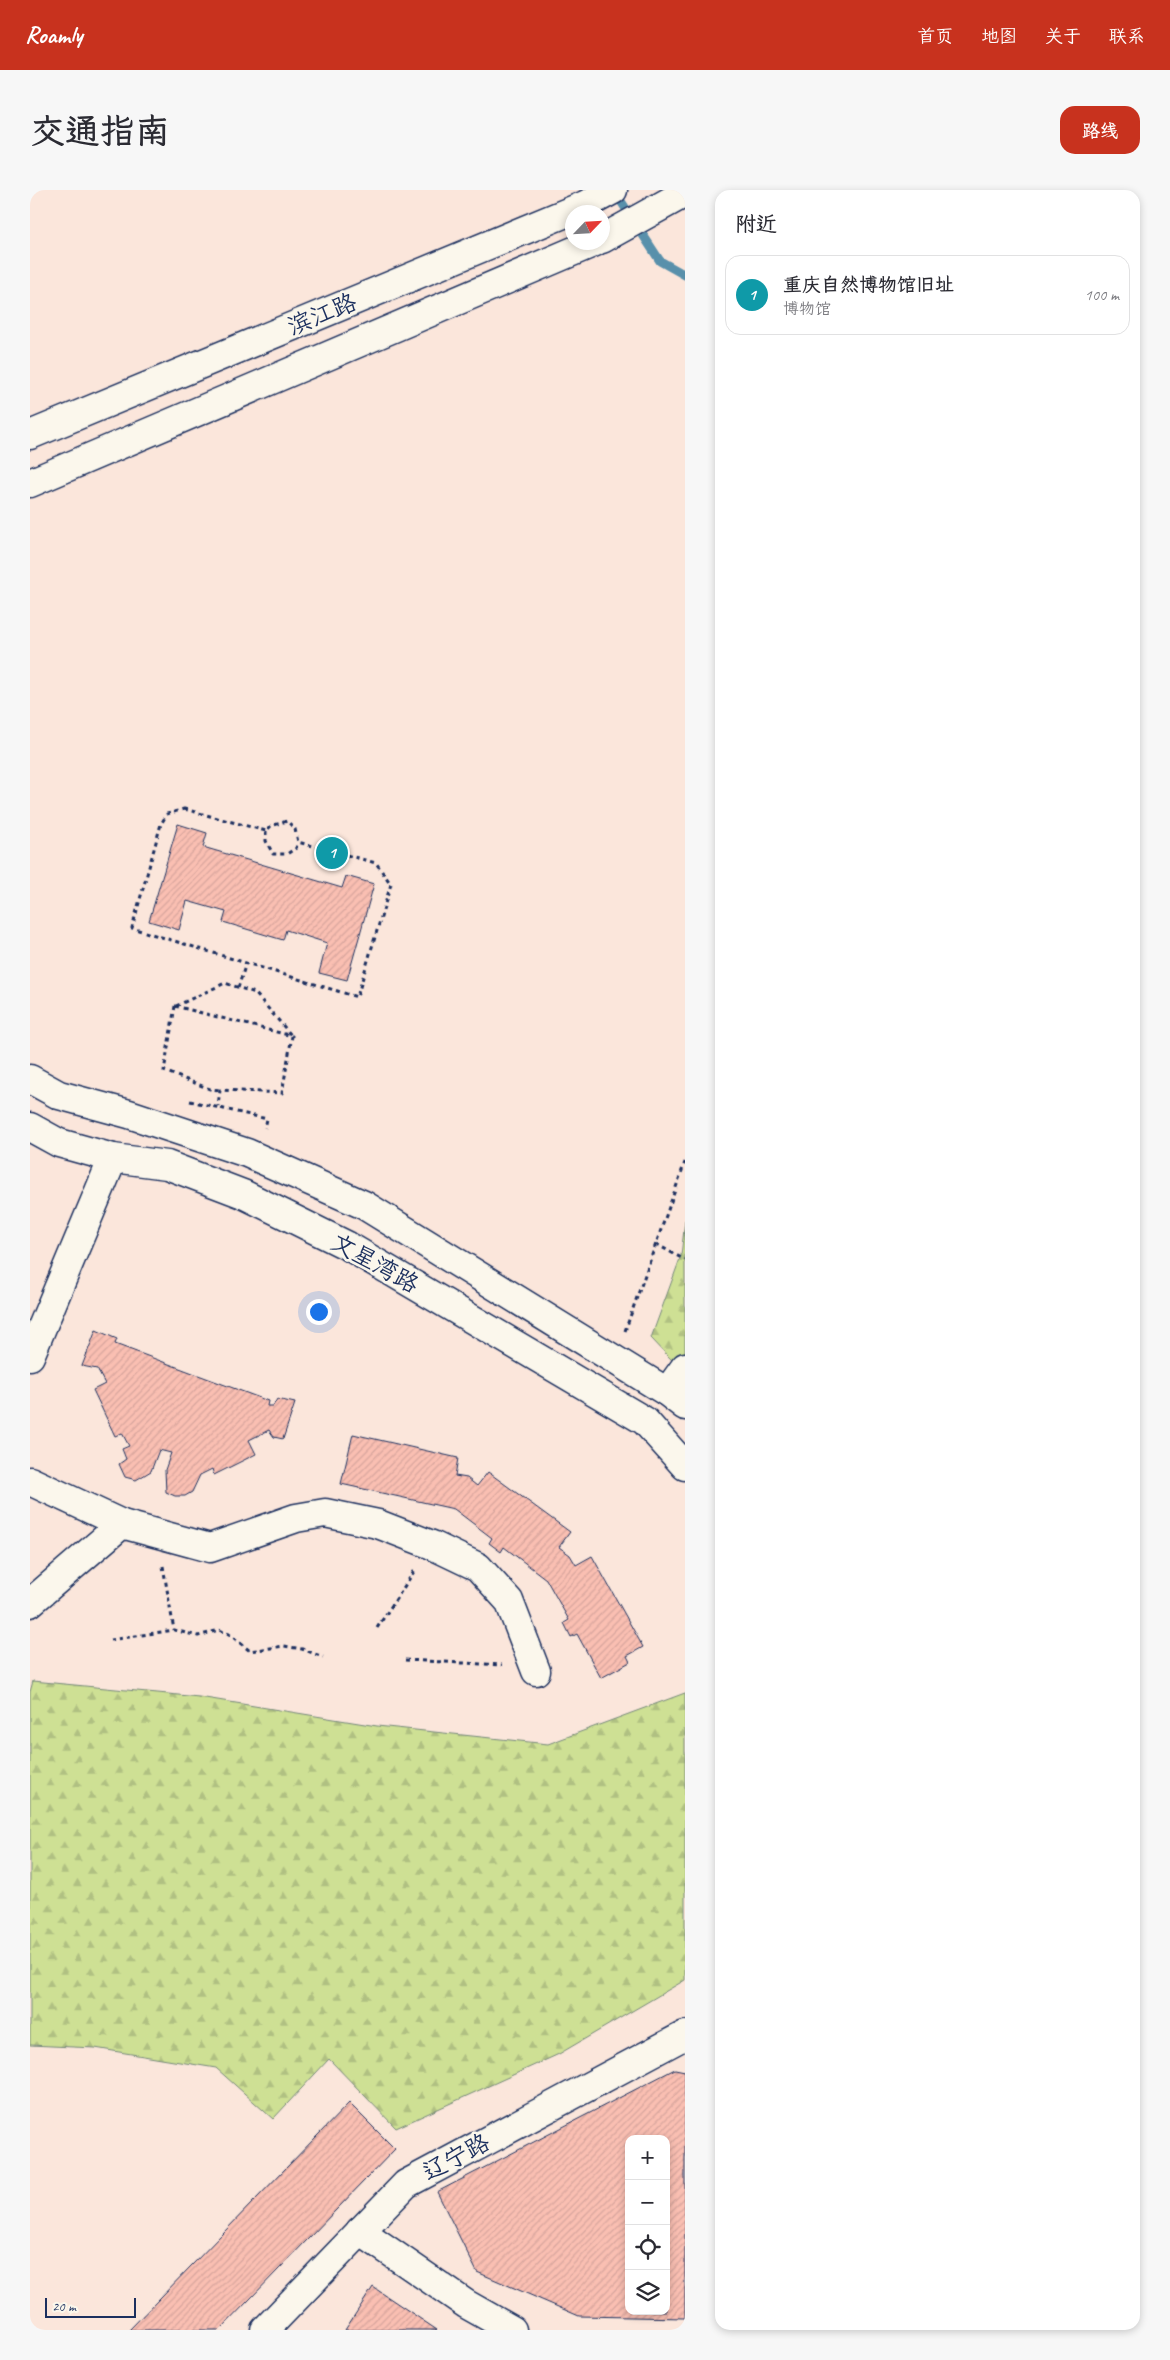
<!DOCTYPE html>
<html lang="zh">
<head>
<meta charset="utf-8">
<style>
	body { margin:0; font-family:Caveat,"LXGW WenKai TC",sans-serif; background:#f7f7f7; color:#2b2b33 }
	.controls { position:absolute; right:15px; bottom:15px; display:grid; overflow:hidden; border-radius:10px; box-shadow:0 2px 8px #0003 }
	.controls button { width:45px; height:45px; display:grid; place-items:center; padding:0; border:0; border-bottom:1px solid #e1e1e2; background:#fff; color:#2b2b33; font:25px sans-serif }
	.compass { position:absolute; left:535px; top:15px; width:45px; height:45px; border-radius:50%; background:#fff; box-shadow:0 2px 8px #0003; rotate:65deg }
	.scale { position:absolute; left:15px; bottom:12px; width:91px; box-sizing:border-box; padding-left:5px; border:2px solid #1b2f5e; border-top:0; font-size:14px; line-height:18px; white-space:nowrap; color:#1b2f5e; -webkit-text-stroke:4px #fbf7ec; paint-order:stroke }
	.you { position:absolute; left:288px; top:1121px; width:18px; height:18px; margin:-12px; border:4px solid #fff; border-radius:50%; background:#1a73e8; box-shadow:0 0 0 8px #1a73e833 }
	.badge { display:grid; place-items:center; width:32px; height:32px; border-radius:50%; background:#c8321e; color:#fff; font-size:16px; font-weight:700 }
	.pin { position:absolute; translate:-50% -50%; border:2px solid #fff; box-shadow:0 1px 5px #0006 }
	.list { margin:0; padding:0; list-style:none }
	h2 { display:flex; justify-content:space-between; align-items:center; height:65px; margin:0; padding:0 20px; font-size:21px }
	h2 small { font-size:16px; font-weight:400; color:#7c7c81 }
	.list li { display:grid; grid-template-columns:32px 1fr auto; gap:15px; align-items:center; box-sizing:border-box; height:80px; margin:0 10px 10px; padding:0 10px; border:1px solid #e1e1e2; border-radius:15px }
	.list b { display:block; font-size:19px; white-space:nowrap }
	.list p { margin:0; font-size:16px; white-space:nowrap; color:#7c7c81 }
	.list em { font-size:16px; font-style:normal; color:#7c7c81 }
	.icon { flex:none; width:28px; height:28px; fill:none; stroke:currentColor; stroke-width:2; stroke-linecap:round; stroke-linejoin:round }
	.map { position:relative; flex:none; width:655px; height:2140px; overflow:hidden; border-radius:15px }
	header { display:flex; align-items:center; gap:30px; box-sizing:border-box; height:70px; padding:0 25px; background:#c8321e; color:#fff }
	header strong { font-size:24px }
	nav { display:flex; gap:28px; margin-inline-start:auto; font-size:18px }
	.intro { display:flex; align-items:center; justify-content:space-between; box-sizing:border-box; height:120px; padding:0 30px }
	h1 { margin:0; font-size:35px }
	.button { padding:12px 22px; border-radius:15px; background:#c8321e; color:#fff; font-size:18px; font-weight:700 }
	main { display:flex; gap:30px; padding:0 30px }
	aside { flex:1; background:#fff; border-radius:15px; box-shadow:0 2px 8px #0003 }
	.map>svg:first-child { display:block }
	.forest { fill:url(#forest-firs); stroke:#748879 }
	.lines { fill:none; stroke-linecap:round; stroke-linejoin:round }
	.stream { stroke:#5990ab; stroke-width:9 }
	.building { fill:url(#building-hatch); stroke:#1b2f5e; fill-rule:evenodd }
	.minor-casing { stroke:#1b2f5e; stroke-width:31 }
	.major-casing { stroke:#1b2f5e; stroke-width:31 }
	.path { stroke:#1b2f5e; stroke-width:3; stroke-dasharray:4 4; stroke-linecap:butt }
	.minor { stroke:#fbf7ec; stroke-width:28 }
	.major { stroke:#fbf7ec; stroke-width:28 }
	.labels { text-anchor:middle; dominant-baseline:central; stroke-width:5; stroke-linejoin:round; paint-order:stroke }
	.street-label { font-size:24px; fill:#1b2f5e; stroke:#fbf7ec }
</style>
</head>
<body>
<header>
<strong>Roamly</strong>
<nav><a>首页</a><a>地图</a><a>关于</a><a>联系</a></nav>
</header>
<div class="intro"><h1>交通指南</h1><a class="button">路线</a></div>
<main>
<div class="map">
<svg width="655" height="2140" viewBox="0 0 655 2140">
	<defs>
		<pattern id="forest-firs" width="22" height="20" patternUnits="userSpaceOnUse" patternTransform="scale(1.25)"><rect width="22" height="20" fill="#cee094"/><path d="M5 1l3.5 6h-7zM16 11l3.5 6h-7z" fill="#b0c082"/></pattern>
		<pattern id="building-hatch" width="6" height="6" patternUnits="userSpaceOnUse" patternTransform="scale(1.25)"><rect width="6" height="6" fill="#fabfb2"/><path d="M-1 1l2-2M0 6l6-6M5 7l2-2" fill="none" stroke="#d6a49c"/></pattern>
	</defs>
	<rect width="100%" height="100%" fill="#fbe6db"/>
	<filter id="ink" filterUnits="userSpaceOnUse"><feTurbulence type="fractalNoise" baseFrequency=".02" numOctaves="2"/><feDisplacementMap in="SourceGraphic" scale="10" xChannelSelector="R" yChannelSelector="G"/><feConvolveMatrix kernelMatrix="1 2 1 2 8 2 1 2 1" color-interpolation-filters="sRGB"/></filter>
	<g filter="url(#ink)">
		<g class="forest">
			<polygon points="655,1030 655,1184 621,1148 651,1066"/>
			<polygon points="3,1491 169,1507 347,1536 518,1554 655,1503 655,1790 529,1864 366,1938 299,1869 243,1929 186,1878 65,1858 0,1855 0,1502"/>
		</g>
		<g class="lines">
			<polyline class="stream" points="585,2 630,71 655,85"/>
		</g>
		<g class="building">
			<polygon points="148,634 177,643 173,657 312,698 316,686 344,694 317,790 289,783 297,753 256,740 253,750 193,732 196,722 157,711 149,740 119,731"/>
			<polygon points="66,1140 87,1149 85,1154 238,1211 237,1216 243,1216 247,1209 265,1213 253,1249 244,1247 239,1240 219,1250 226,1264 184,1285 182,1279 170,1285 162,1302 155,1306 145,1306 136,1302 135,1280 141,1263 129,1260 121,1281 106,1290 95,1287 89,1274 96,1269 92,1259 99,1256 92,1243 85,1246 63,1200 75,1194 67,1179 52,1176"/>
			<polygon points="323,1244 428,1268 425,1286 437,1288 447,1296 458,1282 540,1342 529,1357 540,1365 546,1375 562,1366 613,1457 597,1466 600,1472 571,1488 547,1444 541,1447 534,1433 539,1430 516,1389 474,1357 471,1362 459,1353 462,1348 424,1319 311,1294"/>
			<path d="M645,1879L655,1881V2128L549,2126L447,2082L407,2002ZM599,1949H636V2121H599Z"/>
			<polygon points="319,1913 365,1959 190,2140 99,2140"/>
			<polygon points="343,2097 407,2140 315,2140"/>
		</g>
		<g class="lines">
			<g class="minor-casing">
				<g id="minor">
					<polyline points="0,1166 83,968"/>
					<polyline points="637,1202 655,1177"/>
					<polyline points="0,1291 92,1334 0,1413"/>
					<polyline points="92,1334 180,1358 266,1328 295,1323 348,1334 402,1355 448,1377 479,1411 506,1481"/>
					<polyline points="330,2041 436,2114 482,2140"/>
					<polyline points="235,2140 376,1994 655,1845"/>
				</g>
			</g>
			<g class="major-casing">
				<g id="major">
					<polyline points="572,49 655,3"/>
					<polyline points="0,245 555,15 583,0"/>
					<polyline points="0,293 565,52"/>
					<polyline points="0,889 29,905 99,924 217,963 334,1015 637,1202 655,1216"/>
					<polyline points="0,937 29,953 83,968 137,975 213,1004 318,1056 615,1231 655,1276"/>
				</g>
			</g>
			<g class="path">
				<polygon points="154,619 236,641 241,636 257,631 265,639 268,652 346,673 361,694 327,807 102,738 131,634 137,624"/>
				<polyline points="236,641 236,651 243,664 257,664 266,658 268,652"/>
				<polyline points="208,798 216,773"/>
				<polyline points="145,816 262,846 252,903 190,900 188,916"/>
				<polyline points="145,816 134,881 180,899 190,900"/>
				<polyline points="146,816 195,793 225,803 261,845"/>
				<polyline points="160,911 237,929 235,938"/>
				<polyline points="626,1054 655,1070"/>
				<polyline points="595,1141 655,972"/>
				<polyline points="133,1376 144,1440"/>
				<polyline points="347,1438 385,1380"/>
				<polyline points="80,1450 144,1440 168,1446 189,1440 199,1444 220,1461 254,1456 272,1459 293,1467"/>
				<polyline points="375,1470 472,1475"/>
			</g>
			<use href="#minor" class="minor"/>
			<use href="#major" class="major"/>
		</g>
	</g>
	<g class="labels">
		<g class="street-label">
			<text transform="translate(292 124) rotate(-22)">滨江路</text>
			<text transform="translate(345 1073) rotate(29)">文星湾路</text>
			<text transform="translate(426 1967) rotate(-28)">辽宁路</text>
		</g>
	</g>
</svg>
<div class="controls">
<button>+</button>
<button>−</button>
<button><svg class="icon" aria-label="locate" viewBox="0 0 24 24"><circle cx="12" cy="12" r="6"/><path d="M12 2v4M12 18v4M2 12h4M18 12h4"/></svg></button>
<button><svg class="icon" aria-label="layers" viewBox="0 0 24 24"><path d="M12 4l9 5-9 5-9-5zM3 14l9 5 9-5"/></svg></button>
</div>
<svg class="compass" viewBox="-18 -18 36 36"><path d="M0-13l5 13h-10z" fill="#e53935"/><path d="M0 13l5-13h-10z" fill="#7c7c81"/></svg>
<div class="scale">20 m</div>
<div class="you"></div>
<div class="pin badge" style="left:302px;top:663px;background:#0f9aa8">1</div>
</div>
<aside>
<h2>附近<small></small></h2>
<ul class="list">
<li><span class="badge" style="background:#0f9aa8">1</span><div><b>重庆自然博物馆旧址</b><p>博物馆</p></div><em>100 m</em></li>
</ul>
</aside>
</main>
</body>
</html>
